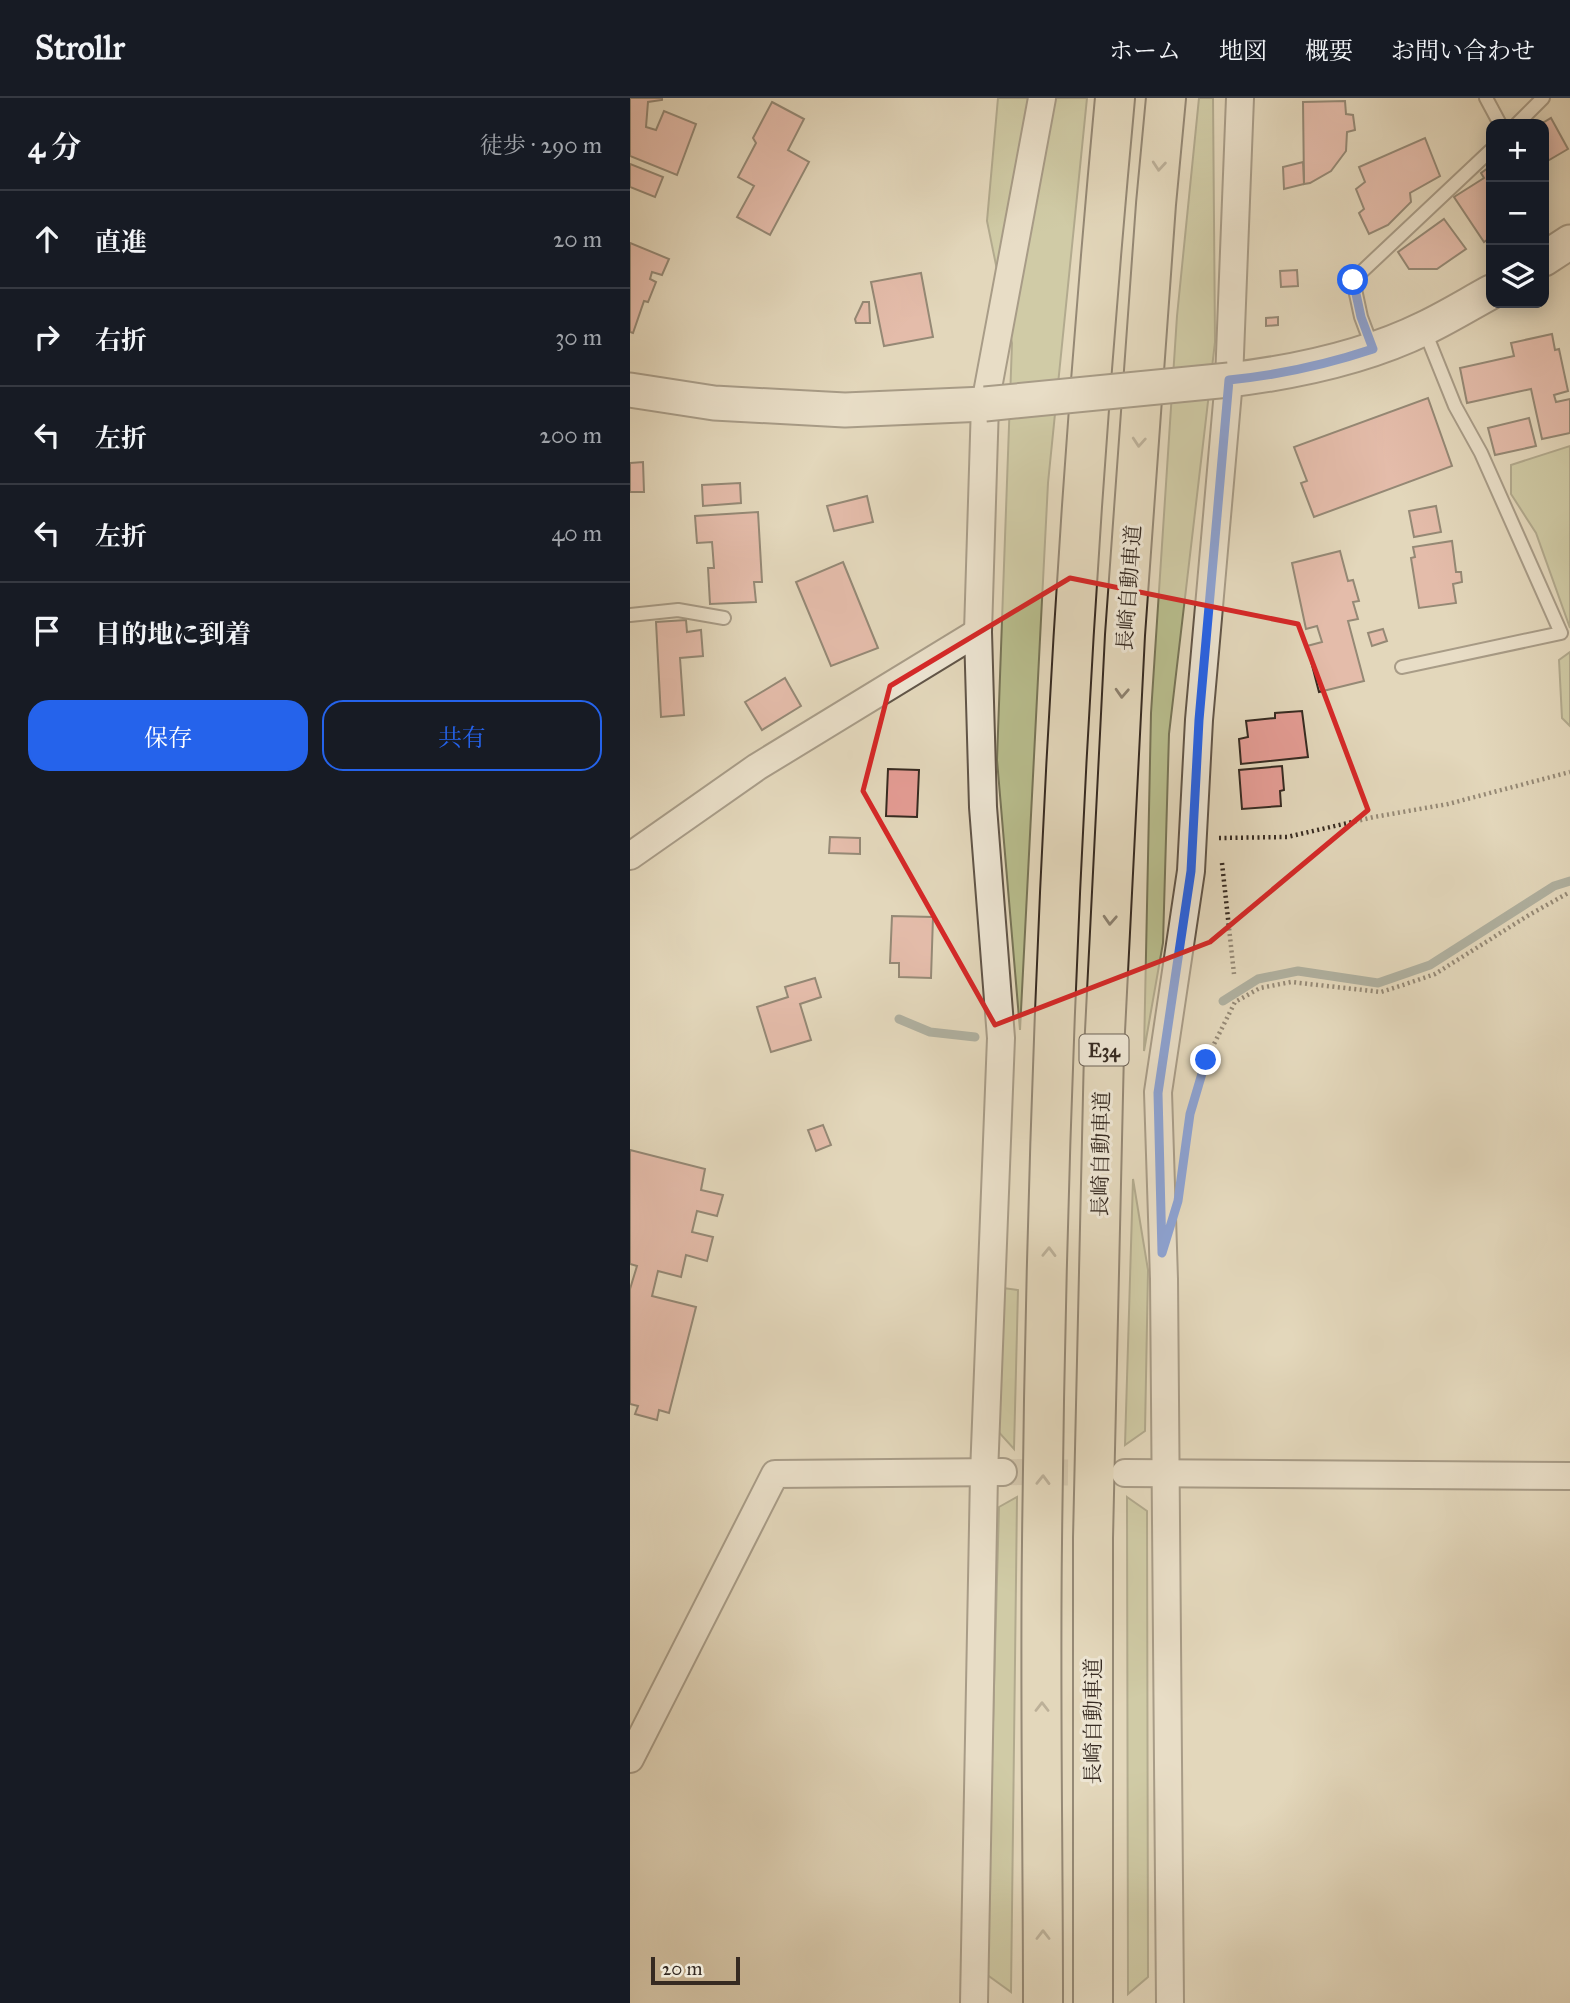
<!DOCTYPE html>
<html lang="ja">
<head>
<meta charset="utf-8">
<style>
	body { margin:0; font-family:"IM FELL Great Primer","Noto Serif JP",serif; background:#242831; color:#f1f3f6 }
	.controls { position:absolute; right:21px; top:21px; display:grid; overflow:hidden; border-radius:14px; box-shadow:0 4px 18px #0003 }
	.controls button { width:63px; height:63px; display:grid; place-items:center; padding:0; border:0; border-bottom:2px solid #363941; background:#171b24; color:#f1f3f6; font:35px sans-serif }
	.scale { position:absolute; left:21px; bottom:18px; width:89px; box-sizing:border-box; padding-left:7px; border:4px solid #362a21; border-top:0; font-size:19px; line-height:24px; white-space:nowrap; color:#362a21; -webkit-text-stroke:5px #ede5d3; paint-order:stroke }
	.stop { position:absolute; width:21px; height:21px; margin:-16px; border:5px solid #2563eb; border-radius:50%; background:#fff }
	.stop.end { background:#2563eb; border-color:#fff; box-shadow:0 2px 7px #0008 }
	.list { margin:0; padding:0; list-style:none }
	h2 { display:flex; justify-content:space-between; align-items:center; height:91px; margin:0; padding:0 28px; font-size:30px }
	h2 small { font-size:23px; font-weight:400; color:#9ea1a6 }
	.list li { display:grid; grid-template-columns:46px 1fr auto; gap:21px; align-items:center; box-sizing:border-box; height:98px; padding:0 28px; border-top:2px solid #363941 }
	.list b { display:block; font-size:26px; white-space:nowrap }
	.list em { font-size:23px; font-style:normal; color:#9ea1a6 }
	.actions { display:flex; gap:14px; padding:21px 28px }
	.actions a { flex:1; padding:16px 0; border:2px solid #2563eb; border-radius:21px; text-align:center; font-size:24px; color:#2563eb }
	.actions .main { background:#2563eb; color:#fff }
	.icon { flex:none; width:38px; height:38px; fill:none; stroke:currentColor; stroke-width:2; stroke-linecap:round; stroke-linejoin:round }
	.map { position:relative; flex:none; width:940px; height:1905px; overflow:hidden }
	header { display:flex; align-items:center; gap:42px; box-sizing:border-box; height:98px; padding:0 35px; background:#171b24; border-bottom:2px solid #363941 }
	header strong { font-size:33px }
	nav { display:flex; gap:38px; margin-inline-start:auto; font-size:24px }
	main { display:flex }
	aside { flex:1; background:#171b24 }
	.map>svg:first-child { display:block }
	.green { fill:#b8bd8d; stroke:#777457; stroke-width:2 }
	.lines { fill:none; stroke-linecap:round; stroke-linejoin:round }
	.stream { stroke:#707f7a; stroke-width:9 }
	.building { fill:#e49c94; stroke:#362a21; stroke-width:2 }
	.minor-tunnel { stroke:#c0b49c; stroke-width:26; stroke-dasharray:26 13; stroke-linecap:butt }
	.service-casing { stroke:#615548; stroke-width:16 }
	.minor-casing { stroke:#615548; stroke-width:30 }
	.tertiary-casing { stroke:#615548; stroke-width:37 }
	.motorway-casing { stroke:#362a21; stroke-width:42 }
	.path { stroke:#362a21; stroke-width:4.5; stroke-dasharray:2 3.5; stroke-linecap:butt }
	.service { stroke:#ede5d3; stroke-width:12 }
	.minor { stroke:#ede5d3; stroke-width:26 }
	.tertiary { stroke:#ede5d3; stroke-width:33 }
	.motorway { stroke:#e3d7bb; stroke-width:38 }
	.tertiary-bridge-casing { stroke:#615548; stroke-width:37; stroke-linecap:butt }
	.tertiary-bridge { stroke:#ede5d3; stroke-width:33 }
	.oneway { stroke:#8c806e }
	.route { stroke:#2563eb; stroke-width:9 }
	.marked { fill:none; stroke:#d62828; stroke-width:5; stroke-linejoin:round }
	.labels { text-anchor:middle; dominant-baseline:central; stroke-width:6; stroke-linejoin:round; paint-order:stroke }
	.shield { fill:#ede5d3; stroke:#6d6256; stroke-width:2 }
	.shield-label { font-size:19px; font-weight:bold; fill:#362a21 }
	.street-label { font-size:21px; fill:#362a21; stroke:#ede5d3 }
</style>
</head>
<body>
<header>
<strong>Strollr</strong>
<nav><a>ホーム</a><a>地図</a><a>概要</a><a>お問い合わせ</a></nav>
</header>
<main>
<aside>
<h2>4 分<small>徒歩 · 290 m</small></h2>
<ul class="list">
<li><svg class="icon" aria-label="ahead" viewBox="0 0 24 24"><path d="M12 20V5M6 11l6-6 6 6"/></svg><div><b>直進</b></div><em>20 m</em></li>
<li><svg class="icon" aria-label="right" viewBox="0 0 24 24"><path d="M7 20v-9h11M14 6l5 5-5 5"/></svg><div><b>右折</b></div><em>30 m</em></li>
<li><svg class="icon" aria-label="left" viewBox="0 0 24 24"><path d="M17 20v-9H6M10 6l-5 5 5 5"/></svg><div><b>左折</b></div><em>200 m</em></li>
<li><svg class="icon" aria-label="left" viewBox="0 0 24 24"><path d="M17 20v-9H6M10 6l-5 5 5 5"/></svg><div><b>左折</b></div><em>40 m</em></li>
<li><svg class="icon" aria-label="arrive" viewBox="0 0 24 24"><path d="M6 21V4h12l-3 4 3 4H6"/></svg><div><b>目的地に到着</b></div></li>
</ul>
<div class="actions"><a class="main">保存</a><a>共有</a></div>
</aside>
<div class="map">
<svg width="940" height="1905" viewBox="0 0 940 1905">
	<rect width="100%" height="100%" fill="#e3d7bb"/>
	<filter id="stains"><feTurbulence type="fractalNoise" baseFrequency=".00286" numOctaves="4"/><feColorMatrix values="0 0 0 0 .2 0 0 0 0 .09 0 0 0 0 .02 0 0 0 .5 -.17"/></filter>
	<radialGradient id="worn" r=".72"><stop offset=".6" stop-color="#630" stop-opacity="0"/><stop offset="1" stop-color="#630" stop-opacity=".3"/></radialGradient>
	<g class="green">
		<polygon points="368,0 457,0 418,385 390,932 367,662 382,245 357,123"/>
		<polygon points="569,0 583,0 585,244 539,636 533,845 514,953 521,615 547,218"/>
		<polygon points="940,348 940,530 906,435 881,396 881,367"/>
		<polygon points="940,554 940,628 932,620 929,562"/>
		<polygon points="503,1081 518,1172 515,1333 495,1347"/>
		<polygon points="373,1190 388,1192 384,1351 365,1330"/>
		<polygon points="387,1399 381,1894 356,1876 369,1409"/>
		<polygon points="497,1399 517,1413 518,1879 498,1896"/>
	</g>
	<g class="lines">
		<g class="stream">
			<polyline points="593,903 628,881 668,873 748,885 800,867 924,788 940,783"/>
			<polyline points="269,921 300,934 345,939"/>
		</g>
	</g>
	<g class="building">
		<polygon points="0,0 32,0 32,2 18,4 16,29 26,32 34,13 66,26 47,77 0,58"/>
		<polygon points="715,3 716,16 723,17 725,32 717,34 716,53 701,73 680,85 674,86 673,4"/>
		<polygon points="142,4 174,21 158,52 179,64 140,137 107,119 124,88 108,79 126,45 123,40"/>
		<polygon points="921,20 938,51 914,65 914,26 911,26"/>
		<polygon points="795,40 810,78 780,95 781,104 758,127 739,136 729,115 734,111 726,91 735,84 729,69"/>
		<polygon points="673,64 674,86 654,91 653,69"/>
		<polygon points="0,66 33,79 25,99 0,89"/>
		<polygon points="861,68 861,139 854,144 824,99 854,80 851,75"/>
		<polygon points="814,121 836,151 807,171 779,171 768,154"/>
		<polygon points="0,145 39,161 32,177 22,174 20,181 26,184 18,204 14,203 3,235 0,234"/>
		<polygon points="667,172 668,188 651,189 650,173"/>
		<polygon points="291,175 303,239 254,248 241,184"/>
		<polygon points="233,204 239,204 240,225 226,225 225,221"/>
		<polygon points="648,219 648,227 636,228 636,220"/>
		<polygon points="922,236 925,252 929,251 938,293 924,297 926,304 940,301 940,335 912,341 901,291 837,305 830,270 884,258 881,245"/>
		<polygon points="798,300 822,368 684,419 671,385 677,383 664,349"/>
		<polygon points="899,320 906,348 865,357 858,330"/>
		<polygon points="13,364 14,394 0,394 0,365"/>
		<polygon points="110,385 111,405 73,408 72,387"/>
		<polygon points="237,398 243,424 204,433 197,408"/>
		<polygon points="806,408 811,434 784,439 779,413"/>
		<polygon points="128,414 132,484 124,484 126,504 80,506 78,470 84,470 82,444 67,445 65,418"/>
		<polygon points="822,443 826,474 831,474 832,484 823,486 826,505 789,510 781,460 785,459 783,449"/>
		<polygon points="710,453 718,483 723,482 729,503 723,504 728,521 718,523 734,583 689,594 677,548 692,544 687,528 676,531 662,465"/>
		<polygon points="213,464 248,550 201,568 166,484"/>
		<polygon points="56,522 57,534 71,532 73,558 50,560 54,617 31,619 26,524"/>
		<polygon points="753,531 757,543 742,548 738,535"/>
		<polygon points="155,580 171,608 132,632 115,604"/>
		<polygon points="672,613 678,659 611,666 609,641 618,639 616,623 645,620 645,615"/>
		<polygon points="652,668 654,692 650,693 651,708 612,711 609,672"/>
		<polygon points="258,671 289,672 287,719 256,718"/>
		<polygon points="200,739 230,740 230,756 199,755"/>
		<polygon points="262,818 303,819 301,880 269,879 269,865 260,865"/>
		<polygon points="185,880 191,899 170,906 181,942 141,954 127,909 158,899 155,889"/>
		<polygon points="193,1027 201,1047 186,1053 178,1032"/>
		<polygon points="0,1052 75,1071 71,1092 93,1097 87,1118 67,1113 62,1134 83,1139 77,1163 56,1157 51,1179 28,1173 22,1198 66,1209 39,1315 29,1312 27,1322 5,1316 8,1308 0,1306 0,1191 7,1168 0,1166"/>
	</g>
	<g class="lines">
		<polyline class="minor-tunnel" points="373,1374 479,1375"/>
		<g class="service-casing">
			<g id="service">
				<polyline points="856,0 870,26"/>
				<polyline points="887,26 913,0"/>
				<polyline points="743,251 731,219 723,182 861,52"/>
				<polyline points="0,517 48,512 94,520"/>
				<polyline points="772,569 931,535 851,355 825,308 794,231"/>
			</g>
		</g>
		<g class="minor-casing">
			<g id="minor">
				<polyline points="0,758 127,669 348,534"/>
				<polyline points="495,1375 940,1378"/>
				<polyline points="0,1661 145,1376 373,1374"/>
				<polyline points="344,1905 354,1376 371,940 353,709 348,534 355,306 412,0"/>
				<polyline points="540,1905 534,1181 528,994 561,773 569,622 599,282 610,0"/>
			</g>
		</g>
		<g class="tertiary-casing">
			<g id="tertiary">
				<polyline points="914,161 940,144"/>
				<path d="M599,282C666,274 734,260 795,230C818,219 839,206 861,194"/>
				<polyline points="0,292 84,305 215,312 355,306"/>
			</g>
		</g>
		<g class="motorway-casing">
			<g id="motorway">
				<path d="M413,1905C413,1752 410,1598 412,1445C417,963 440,480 485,0"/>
				<polyline points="463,1905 463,1440 474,953 495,537 526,106 536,0"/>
			</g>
		</g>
		<g class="path">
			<polyline points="589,740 657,739 744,719 818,706 940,674"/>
			<polyline points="592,765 604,876"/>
			<polyline points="559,1024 576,962 605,904 630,890 661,884 751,894 773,887 805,876 899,817 940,794"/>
		</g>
		<use href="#service" class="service"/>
		<use href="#minor" class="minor"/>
		<use href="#tertiary" class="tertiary"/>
		<use href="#motorway" class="motorway"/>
		<g class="tertiary-bridge-casing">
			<polyline id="tertiary-bridge" points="355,306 599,282"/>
		</g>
		<use href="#tertiary-bridge" class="tertiary-bridge"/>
	</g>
	<defs><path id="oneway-chevron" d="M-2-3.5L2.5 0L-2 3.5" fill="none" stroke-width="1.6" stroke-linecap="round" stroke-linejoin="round" transform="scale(1.75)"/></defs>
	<g class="oneway">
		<use href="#oneway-chevron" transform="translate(529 68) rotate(95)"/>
		<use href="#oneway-chevron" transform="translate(509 344) rotate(94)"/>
		<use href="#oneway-chevron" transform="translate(492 595) rotate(93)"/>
		<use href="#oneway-chevron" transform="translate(480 822) rotate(93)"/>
		<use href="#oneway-chevron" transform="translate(419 1154) rotate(-89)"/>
		<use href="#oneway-chevron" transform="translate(413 1382) rotate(-89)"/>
		<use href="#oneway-chevron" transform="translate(412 1609) rotate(-90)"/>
		<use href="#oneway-chevron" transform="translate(413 1837) rotate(-90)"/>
	</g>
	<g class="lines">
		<path class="route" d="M576,962L560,1016L548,1103L532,1155L528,995L561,773L569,622L599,282C649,277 695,267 743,251L731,219L723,182"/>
	</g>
	<path d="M0 0H940V1905H0ZM440,480L668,526L738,712L580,844L365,927L233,693L260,588Z" fill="#e3d7bb" fill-opacity=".55" fill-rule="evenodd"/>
	<path class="marked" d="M440,480L668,526L738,712L580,844L365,927L233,693L260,588Z"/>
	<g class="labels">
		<rect class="shield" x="449.5" y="936.5" width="49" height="31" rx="5"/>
		<g class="shield-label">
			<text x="474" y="952">E34</text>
		</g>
		<g class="street-label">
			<text transform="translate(499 490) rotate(-86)">長崎自動車道</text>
			<text transform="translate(471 1056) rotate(-89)">長崎自動車道</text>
			<text transform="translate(463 1623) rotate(-90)">長崎自動車道</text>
		</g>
	</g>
	<rect width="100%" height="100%" filter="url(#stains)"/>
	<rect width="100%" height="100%" fill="url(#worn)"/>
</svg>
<div class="controls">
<button>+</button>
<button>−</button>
<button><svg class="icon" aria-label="layers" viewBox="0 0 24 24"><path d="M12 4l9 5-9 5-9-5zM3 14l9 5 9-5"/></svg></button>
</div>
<div class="scale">20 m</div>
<div class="stop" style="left:723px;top:182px"></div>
<div class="stop end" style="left:576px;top:962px"></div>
</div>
</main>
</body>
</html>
